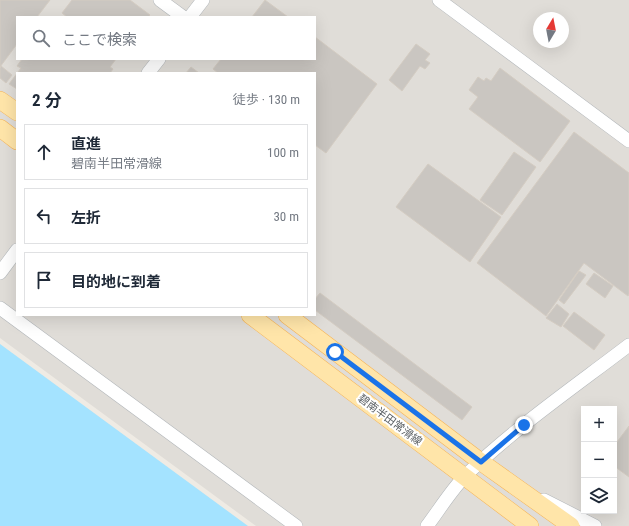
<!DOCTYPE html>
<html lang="ja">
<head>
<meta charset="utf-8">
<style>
	body { margin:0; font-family:"Roboto Condensed","Noto Sans JP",sans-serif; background:#f6f6f7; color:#1f2937 }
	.controls { position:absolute; right:12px; bottom:12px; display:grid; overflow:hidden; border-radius:0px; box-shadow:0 4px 16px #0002 }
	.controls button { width:36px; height:36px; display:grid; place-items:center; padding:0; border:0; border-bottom:1px solid #e0e1e3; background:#fff; color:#1f2937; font:20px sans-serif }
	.compass { position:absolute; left:533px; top:12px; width:36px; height:36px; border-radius:50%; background:#fff; box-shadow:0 4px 16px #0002; rotate:10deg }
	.stop { position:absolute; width:12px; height:12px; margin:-9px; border:3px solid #1a73e8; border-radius:50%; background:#fff }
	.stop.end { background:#1a73e8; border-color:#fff; box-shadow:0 1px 4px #0008 }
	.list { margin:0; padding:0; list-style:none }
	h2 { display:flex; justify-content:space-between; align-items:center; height:52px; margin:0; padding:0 16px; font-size:17px }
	h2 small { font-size:13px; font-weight:400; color:#747a83 }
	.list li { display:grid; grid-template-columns:26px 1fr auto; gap:12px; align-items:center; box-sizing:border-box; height:56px; margin:0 8px 8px; padding:0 8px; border:1px solid #e0e1e3; border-radius:0px }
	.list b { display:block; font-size:15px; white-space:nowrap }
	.list p { margin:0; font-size:13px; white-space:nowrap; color:#747a83 }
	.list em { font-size:13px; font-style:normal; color:#747a83 }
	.icon { flex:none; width:22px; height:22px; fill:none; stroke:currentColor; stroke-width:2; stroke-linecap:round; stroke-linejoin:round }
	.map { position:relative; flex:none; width:629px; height:526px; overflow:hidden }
	.search { position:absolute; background:#fff; box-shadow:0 4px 16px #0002; left:16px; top:16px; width:300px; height:44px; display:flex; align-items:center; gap:10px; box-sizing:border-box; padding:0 14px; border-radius:0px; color:#747a83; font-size:15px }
	.panel { position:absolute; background:#fff; box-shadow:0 4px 16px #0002; left:16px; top:72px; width:300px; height:244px; border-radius:0px }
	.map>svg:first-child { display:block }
	.industrial { fill:#e0ddd8; fill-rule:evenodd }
	.water { fill:#a4e3ff }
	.building { fill:#cac6c1; stroke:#d4ccc2 }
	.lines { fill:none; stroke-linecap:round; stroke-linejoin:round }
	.minor-casing { stroke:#b4b8bb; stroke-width:14 }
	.major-casing { stroke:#f6b456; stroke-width:18 }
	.minor { stroke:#fff; stroke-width:13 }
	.major { stroke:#ffe5a9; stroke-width:17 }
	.route { stroke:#1a73e8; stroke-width:5 }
	.labels { text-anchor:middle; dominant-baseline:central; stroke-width:4; stroke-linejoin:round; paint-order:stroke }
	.street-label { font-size:11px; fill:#5c6165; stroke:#fff }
</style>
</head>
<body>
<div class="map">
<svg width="629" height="526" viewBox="0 0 629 526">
	<rect width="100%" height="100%" fill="#efebe4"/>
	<path class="industrial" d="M0,0H629V526H256L0,338ZM17,17H315V59H17ZM539,18H563V42H539ZM17,73H315V315H17ZM584,409H614V511H584Z"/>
	<polygon class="water" points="0,344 248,526 0,526"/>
	<g class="building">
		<polygon points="0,0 50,0 37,17 17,17 17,44 0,67"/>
		<polygon points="72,0 130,0 150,15 148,17 67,17 62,13"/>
		<polygon points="265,0 288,17 252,17"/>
		<polygon points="315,37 377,84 326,153 315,145 315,73 218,73 213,69 221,59 315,59"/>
		<polygon points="416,44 430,54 425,60 430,63 425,69 420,66 402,91 389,80"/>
		<polygon points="22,59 116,59 110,67 113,69 110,73 17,73 17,89 9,84 21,68 17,66"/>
		<polygon points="1,66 12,75 6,83 0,78 0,68"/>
		<polygon points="191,67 199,73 186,73"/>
		<polygon points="500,68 570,121 540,162 469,109 478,97 469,90 478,77 484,81 486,78 491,81"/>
		<polygon points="574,132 629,173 629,294 628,296 584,263 546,316 477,263"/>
		<polygon points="514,152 536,167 502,215 480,200"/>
		<polygon points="428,164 501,217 470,262 396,207"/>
		<polygon points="579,271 586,275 564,304 559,300"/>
		<polygon points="594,273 613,286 605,298 586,284"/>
		<polygon points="320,293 472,407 462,420 315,310 315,299"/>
		<polygon points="557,304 569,314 561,327 546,318"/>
		<polygon points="574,312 605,335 594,350 563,326"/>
		<polygon points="629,426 629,477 614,466 614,446"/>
	</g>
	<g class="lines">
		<g class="minor-casing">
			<g id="minor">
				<polyline points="160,0 183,17"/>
				<polyline points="439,0 629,141"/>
				<polyline points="190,17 203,0"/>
				<polyline points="148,73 159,59"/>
				<polyline points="0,273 17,250"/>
				<polyline points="0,308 296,526"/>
				<polyline points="544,500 595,526"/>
				<path d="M427,526C439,510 452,489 466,475C516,427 574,387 629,345"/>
			</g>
		</g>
		<g class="major-casing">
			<g id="major">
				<polyline points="0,100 17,112"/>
				<polyline points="0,128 17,141"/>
				<polyline points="250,315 530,526"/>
				<polyline points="287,315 481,462 571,526"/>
			</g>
		</g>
		<use href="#minor" class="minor"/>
		<use href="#major" class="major"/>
	</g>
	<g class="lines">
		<polyline class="route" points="335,352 481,462 524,425"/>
	</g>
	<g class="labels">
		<g class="street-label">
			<text transform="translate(390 420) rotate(37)">碧南半田常滑線</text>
		</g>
	</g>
</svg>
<div class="controls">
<button>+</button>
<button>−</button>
<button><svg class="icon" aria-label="layers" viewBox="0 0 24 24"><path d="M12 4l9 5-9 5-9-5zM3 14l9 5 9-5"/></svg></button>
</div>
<svg class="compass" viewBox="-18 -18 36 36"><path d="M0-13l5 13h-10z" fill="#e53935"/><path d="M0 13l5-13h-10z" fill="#747a83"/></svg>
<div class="stop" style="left:335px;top:352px"></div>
<div class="stop end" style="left:524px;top:425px"></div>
<div class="search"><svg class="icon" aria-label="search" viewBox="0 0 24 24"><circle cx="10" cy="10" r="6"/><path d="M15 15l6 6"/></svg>ここで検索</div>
<section class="panel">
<h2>2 分<small>徒歩 · 130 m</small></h2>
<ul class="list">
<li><svg class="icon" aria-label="ahead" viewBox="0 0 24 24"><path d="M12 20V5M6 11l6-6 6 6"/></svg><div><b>直進</b><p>碧南半田常滑線</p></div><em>100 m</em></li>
<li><svg class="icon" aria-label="left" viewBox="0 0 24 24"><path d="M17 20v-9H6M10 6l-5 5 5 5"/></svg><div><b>左折</b></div><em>30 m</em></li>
<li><svg class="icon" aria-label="arrive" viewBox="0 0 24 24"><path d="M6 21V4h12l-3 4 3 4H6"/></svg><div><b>目的地に到着</b></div></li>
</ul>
</section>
</div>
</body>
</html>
